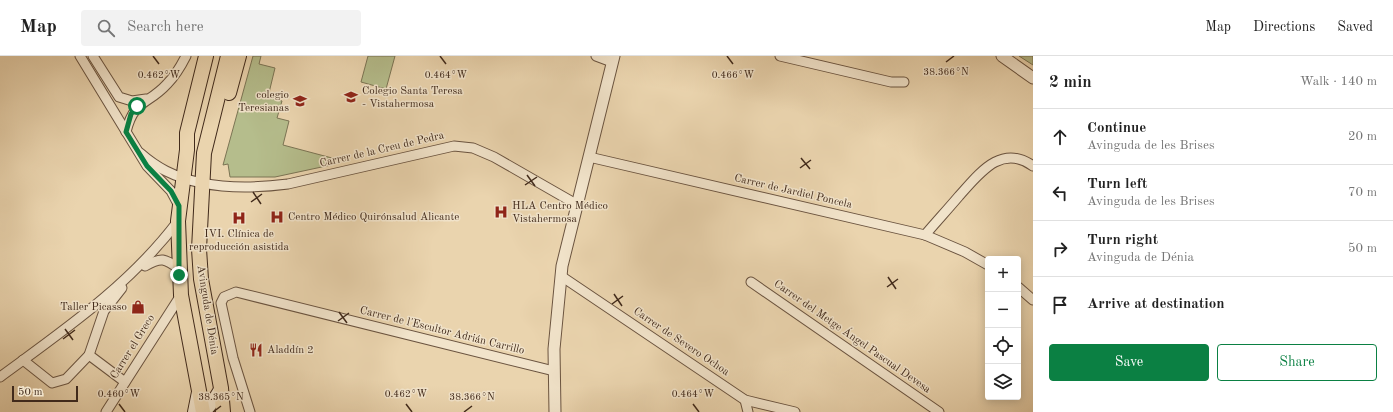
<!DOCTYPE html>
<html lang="en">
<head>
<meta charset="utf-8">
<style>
	body { margin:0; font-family:"Old Standard TT",serif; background:#f2f2f2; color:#222 }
	.controls { position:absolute; right:12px; bottom:12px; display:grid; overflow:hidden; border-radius:4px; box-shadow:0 2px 10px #0003 }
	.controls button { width:36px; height:36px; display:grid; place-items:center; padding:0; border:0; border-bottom:1px solid #e0e0e0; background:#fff; color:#222; font:20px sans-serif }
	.scale { position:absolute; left:12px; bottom:10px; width:66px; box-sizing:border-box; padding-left:4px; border:2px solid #412a1b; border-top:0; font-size:11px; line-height:14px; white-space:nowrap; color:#412a1b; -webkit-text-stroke:3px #f1e3ca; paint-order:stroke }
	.stop { position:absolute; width:12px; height:12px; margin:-9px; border:3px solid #0b8043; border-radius:50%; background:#fff }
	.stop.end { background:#0b8043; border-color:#fff; box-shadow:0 1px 4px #0008 }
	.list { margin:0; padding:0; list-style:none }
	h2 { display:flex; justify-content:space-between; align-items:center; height:52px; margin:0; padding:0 16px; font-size:17px }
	h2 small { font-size:13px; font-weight:400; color:#767676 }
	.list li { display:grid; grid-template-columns:26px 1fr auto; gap:12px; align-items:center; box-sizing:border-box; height:56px; padding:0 16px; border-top:1px solid #e0e0e0 }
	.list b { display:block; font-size:15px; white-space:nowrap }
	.list p { margin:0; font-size:13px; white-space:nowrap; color:#767676 }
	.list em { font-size:13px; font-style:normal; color:#767676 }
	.actions { display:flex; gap:8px; padding:12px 16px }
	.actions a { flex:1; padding:9px 0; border:1px solid #0b8043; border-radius:4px; text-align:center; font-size:14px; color:#0b8043 }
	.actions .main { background:#0b8043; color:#fff }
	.icon { flex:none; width:22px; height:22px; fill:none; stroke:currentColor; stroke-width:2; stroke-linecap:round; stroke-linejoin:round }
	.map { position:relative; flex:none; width:1033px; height:356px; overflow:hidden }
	header { display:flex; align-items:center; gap:24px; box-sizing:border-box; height:56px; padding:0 20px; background:#fff; border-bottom:1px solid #e0e0e0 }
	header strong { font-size:19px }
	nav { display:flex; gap:22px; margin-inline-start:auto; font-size:14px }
	.search { width:280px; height:36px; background:#f2f2f2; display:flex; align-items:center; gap:10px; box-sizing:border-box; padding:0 14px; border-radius:4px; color:#767676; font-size:15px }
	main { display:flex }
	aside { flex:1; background:#fff }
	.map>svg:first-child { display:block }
	.green { fill:#b5bd8c; stroke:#7b7454 }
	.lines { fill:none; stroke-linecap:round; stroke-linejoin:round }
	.minor-casing { stroke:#6b5440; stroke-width:11 }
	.tertiary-casing { stroke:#6b5440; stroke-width:13 }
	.secondary-casing { stroke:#412a1b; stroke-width:14 }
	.primary-casing { stroke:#412a1b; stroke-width:16 }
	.minor { stroke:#f1e3ca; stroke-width:9 }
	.tertiary { stroke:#f1e3ca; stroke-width:11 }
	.secondary { stroke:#f1e3ca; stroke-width:12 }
	.primary { stroke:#ead4ae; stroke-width:14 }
	.route { stroke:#0b8043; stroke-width:5 }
	.ticks { fill:none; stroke:#412a1b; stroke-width:1.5 }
	.labels { text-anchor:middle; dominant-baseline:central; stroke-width:3; stroke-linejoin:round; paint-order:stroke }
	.poi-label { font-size:11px; fill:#412a1b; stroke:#f1e3ca; text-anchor:start }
	.street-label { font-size:11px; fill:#412a1b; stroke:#f1e3ca }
	.ticks-label { font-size:10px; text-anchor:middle; fill:#412a1b; stroke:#f1e3ca; stroke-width:3; stroke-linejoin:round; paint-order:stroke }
</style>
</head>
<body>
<header>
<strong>Map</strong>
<div class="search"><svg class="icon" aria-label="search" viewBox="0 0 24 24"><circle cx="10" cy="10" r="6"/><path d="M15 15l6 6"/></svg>Search here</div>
<nav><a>Map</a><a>Directions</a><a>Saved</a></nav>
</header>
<main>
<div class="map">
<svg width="1033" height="356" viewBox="0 0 1033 356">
	<rect width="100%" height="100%" fill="#ead4ae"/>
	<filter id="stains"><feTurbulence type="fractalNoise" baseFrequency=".005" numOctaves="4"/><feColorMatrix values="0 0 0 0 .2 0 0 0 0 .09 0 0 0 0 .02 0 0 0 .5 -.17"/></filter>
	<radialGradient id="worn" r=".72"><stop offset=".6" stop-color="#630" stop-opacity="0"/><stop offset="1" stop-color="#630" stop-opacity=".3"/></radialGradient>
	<g class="green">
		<polygon points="253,0 261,0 259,8 275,12 268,41 282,45 277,62 289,65 283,89 332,102 331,109 275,121 230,121 228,108 223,109"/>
		<polygon points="368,0 395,0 386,33 361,26"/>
		<polygon points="1019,0 1033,0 1033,9"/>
	</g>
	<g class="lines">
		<g class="minor-casing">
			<g id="minor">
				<polyline points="80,0 147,110 171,135 179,150"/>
				<polyline points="93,0 119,41 132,45 146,43"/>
				<polyline points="596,0 612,6"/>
				<polyline points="780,0 891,26 904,26"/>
				<path d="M126,76C134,43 148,49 167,28C175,20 181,10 186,0"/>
				<path d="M140,97C148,104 156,110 166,115C202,133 249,133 288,128L454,90L473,92L494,101L576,148"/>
				<polyline points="589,101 925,179 965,196 988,209"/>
				<path d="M925,179C936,166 948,153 959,140C979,118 1001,87 1033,110"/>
				<path d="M145,210C161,201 165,202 179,213"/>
				<polyline points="561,220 745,344 795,356"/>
				<polyline points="751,226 939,356"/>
				<polyline points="1018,231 1033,244"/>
				<polyline points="89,299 125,326"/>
				<polyline points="23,304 52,327 66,323 89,299 104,255 122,232"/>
				<path d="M0,321C64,274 130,229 178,165"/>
				<polyline points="745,344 748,356"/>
				<polyline points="106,356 181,239"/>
				<polyline points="250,356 233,302 221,247 224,241 236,236 554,315"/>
			</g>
		</g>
		<g class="tertiary-casing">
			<g id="tertiary">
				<polyline points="1002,0 1033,22"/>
				<polyline points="555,356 554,293 562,210 614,0"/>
			</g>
		</g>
		<g class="secondary-casing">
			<g id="secondary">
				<polyline points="194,356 198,336"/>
				<polyline points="206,356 221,332"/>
			</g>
		</g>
		<g class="primary-casing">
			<g id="primary">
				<polyline points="229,37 239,0"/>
				<polyline points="203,356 181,239 178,165 187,94 187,77 206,0"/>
				<polyline points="223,356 221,332 201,223 199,193 204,97 228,0"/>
			</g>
		</g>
		<use href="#minor" class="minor"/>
		<use href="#tertiary" class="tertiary"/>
		<use href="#secondary" class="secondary"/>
		<use href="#primary" class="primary"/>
	</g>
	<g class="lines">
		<polyline class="route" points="137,50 131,58 126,76 147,110 171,135 179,150 179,219"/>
	</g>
	<path class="ticks" d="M153,0L159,8M440,0L446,8M727,0L733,8M946,6L954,0M801,102L810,113M800,112L811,104M527,119L535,130M525,129L537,121M253,136L261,148M251,146L262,138M888,221L896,233M887,231L898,223M614,238L622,250M612,248L623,240M339,256L347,267M338,265L349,257M65,273L73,284M63,283L75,274M119,348L125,356M406,348L412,356M693,348L699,356M213,356L221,350M464,356L472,350"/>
	<defs>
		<g id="school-bare" transform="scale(1.08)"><path d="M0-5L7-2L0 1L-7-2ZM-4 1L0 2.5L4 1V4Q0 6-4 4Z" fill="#8f2418" stroke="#f1e3ca" stroke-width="2.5" paint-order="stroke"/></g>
		<g id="hospital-bare" transform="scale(1.08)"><path d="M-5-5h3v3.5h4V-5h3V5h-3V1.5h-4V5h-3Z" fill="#8f2418" stroke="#f1e3ca" stroke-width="2.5" paint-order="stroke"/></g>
		<g id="shop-bare" transform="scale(1.08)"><path d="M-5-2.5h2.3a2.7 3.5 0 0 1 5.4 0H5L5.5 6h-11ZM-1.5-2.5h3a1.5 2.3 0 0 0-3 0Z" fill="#8f2418" stroke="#f1e3ca" stroke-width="2.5" paint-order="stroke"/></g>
		<g id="restaurant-bare" transform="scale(1.08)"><path d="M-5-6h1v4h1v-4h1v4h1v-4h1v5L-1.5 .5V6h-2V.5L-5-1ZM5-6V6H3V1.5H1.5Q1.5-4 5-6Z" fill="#8f2418" stroke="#f1e3ca" stroke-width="2.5" paint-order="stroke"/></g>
	</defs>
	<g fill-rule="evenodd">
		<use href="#school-bare" x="351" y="41"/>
		<use href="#school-bare" x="300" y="45"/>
		<use href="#hospital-bare" x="501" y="156"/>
		<use href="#hospital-bare" x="277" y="161"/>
		<use href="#hospital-bare" x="239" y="162"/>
		<use href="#shop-bare" x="138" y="251"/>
		<use href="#restaurant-bare" x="256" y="294"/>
	</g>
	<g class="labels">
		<g class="poi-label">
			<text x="362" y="35">Colegio Santa Teresa<tspan x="362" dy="13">- Vistahermosa</tspan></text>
			<text x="289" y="39" text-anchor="end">colegio<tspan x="289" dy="13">Teresianas</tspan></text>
			<text x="512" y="150">HLA Centro Médico<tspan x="512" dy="13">Vistahermosa</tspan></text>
			<text x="288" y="161">Centro Médico Quirónsalud Alicante</text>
			<text x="239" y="178" text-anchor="middle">IVI. Clínica de<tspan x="239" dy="13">reproducción asistida</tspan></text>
			<text x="127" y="251" text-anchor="end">Taller Picasso</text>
			<text x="267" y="294">Aladdín 2</text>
		</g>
		<g class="street-label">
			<text transform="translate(382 94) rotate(-13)">Carrer de la Creu de Pedra</text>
			<text transform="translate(793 136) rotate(13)">Carrer de Jardiel Poncela</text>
			<text transform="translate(207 254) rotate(81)">Avinguda de Dénia</text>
			<text transform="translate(442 275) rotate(14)">Carrer de l'Escultor Adrián Carrillo</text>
			<text transform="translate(852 281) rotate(35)">Carrer del Metge Ángel Pascual Devesa</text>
			<text transform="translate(681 286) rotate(34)">Carrer de Severo Ochoa</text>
			<text transform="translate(133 291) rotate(-58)">Carrer el Greco</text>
		</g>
	</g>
	<g class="ticks-label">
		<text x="946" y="19">38.366°N</text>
		<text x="159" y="22">0.462°W</text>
		<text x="446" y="22">0.464°W</text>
		<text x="733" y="22">0.466°W</text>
		<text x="119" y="341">0.460°W</text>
		<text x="406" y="341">0.462°W</text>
		<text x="693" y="341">0.464°W</text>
		<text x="221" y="344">38.365°N</text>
		<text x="472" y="344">38.366°N</text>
	</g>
	<rect width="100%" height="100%" filter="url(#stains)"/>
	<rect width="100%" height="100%" fill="url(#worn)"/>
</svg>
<div class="controls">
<button>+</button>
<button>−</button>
<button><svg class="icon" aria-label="locate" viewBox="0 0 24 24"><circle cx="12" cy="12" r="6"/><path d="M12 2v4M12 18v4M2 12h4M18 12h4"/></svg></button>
<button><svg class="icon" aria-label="layers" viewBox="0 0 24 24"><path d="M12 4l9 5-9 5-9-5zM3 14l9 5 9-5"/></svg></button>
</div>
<div class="scale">50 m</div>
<div class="stop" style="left:137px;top:50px"></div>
<div class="stop end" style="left:179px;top:219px"></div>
</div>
<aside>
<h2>2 min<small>Walk · 140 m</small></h2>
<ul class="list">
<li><svg class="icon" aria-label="ahead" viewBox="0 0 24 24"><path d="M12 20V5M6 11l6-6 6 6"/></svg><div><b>Continue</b><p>Avinguda de les Brises</p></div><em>20 m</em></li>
<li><svg class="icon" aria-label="left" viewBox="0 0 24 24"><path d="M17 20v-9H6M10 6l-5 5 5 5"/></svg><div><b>Turn left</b><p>Avinguda de les Brises</p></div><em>70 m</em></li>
<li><svg class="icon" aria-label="right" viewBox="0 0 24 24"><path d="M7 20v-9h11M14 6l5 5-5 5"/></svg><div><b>Turn right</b><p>Avinguda de Dénia</p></div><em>50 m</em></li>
<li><svg class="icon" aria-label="arrive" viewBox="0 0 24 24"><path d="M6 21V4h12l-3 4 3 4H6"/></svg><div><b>Arrive at destination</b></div></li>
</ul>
<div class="actions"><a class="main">Save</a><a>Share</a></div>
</aside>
</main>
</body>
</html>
